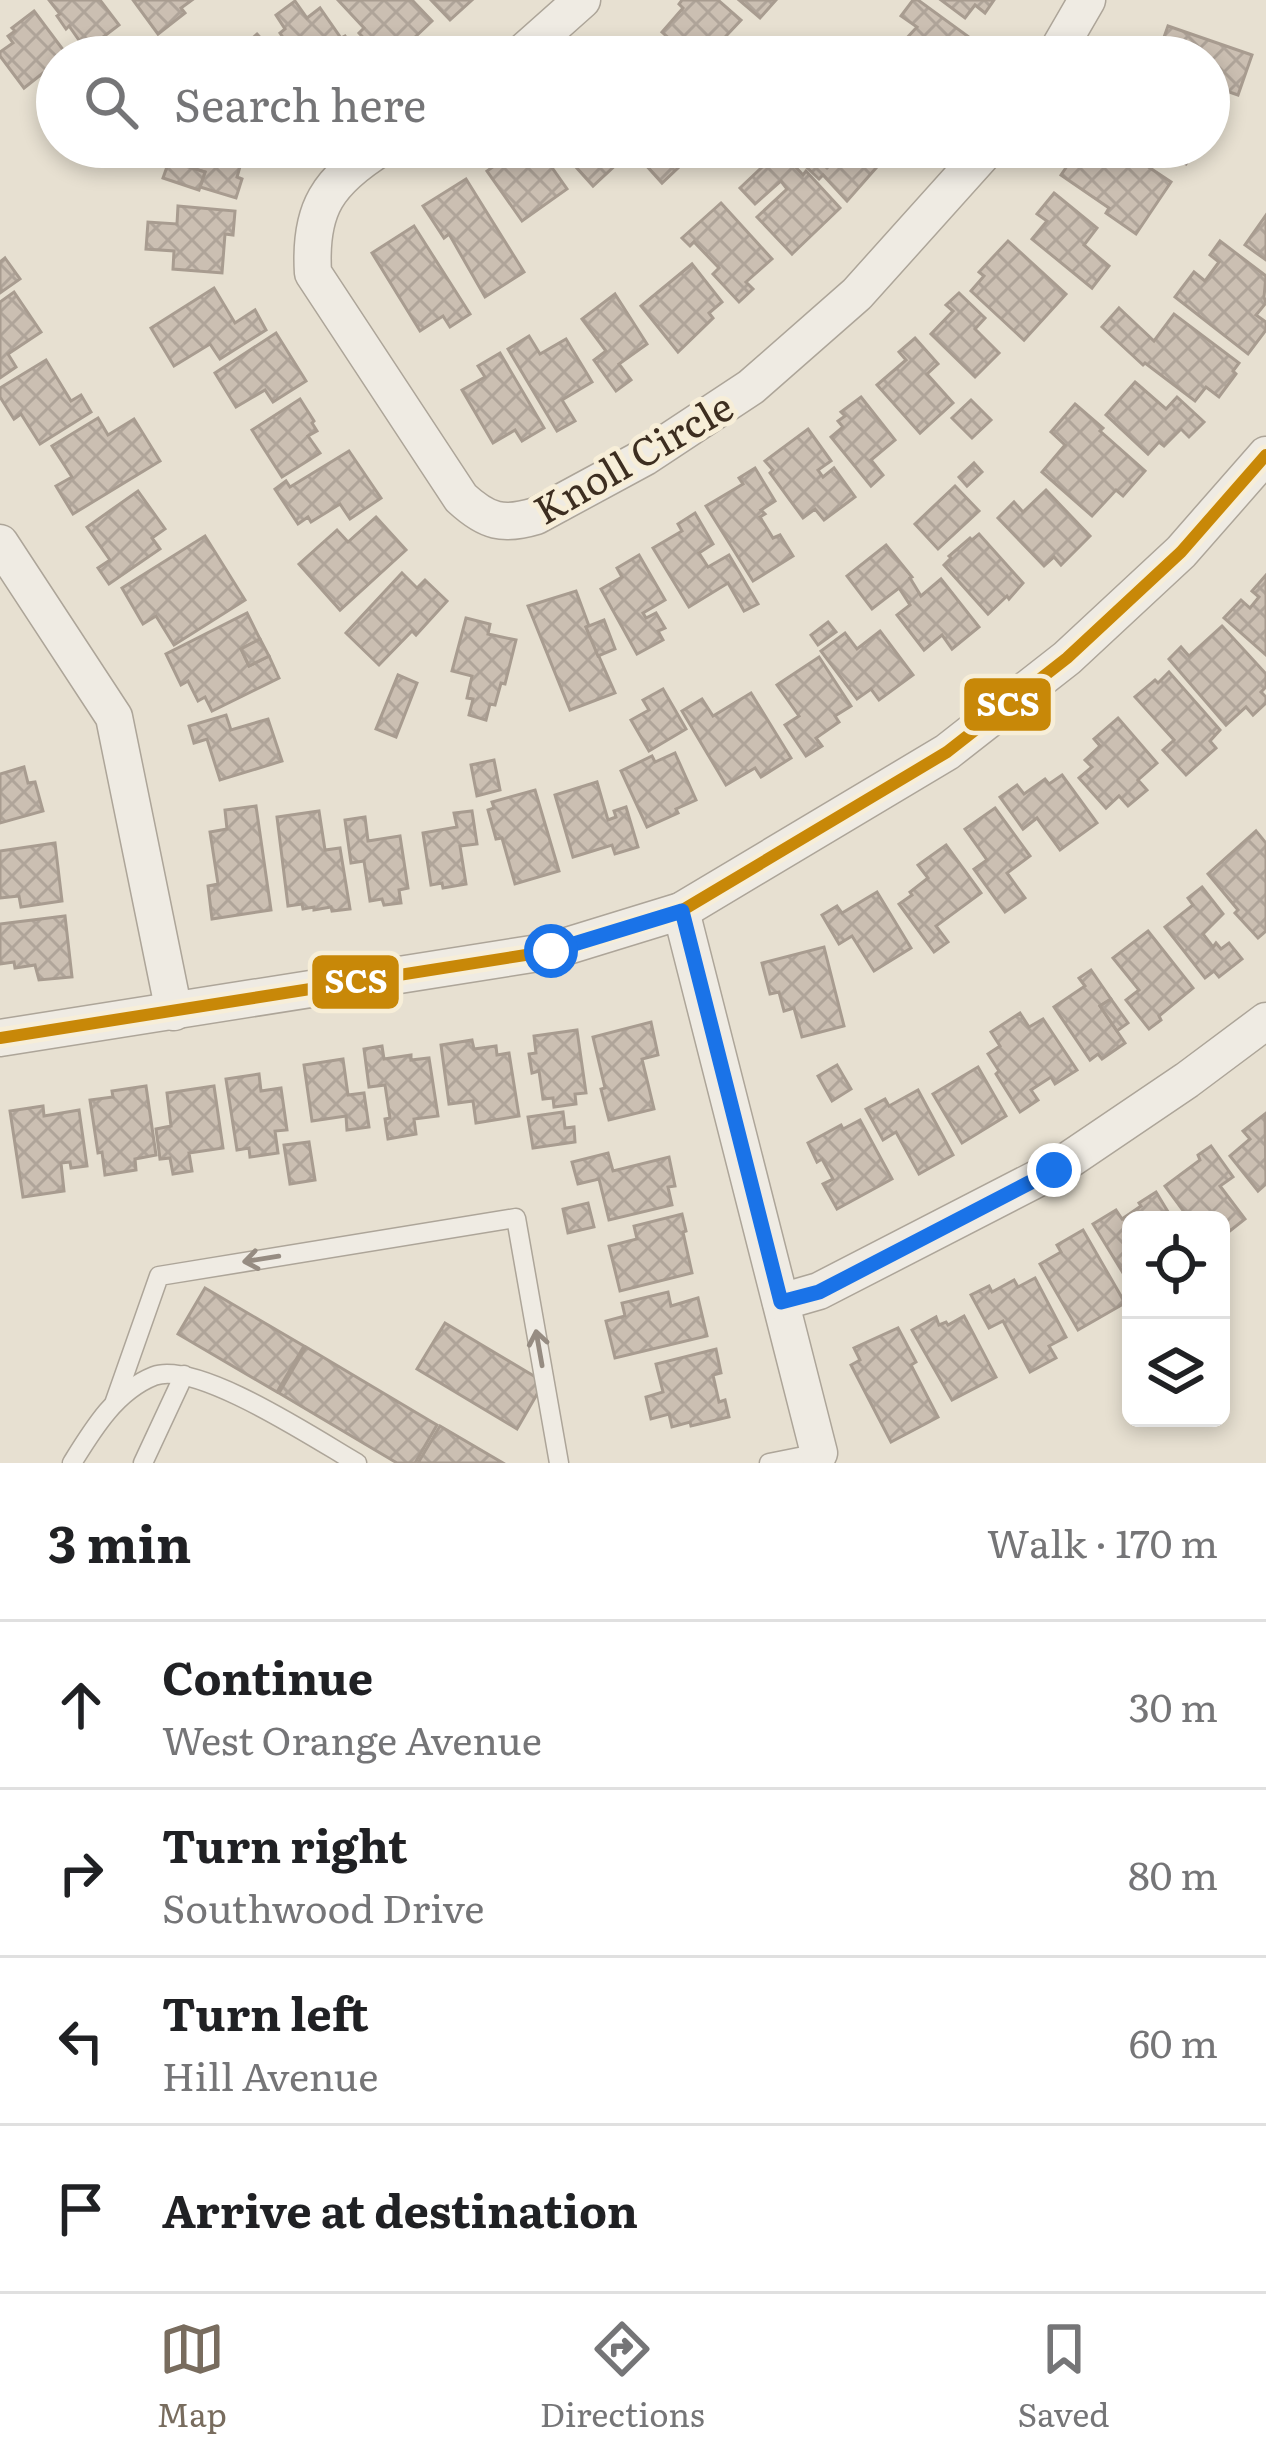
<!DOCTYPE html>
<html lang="en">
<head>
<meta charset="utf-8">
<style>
	body { margin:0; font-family:Literata,serif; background:#f2f2f2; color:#202124 }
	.controls { position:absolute; right:36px; bottom:36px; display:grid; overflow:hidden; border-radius:18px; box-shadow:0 6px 18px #0003 }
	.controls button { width:108px; height:108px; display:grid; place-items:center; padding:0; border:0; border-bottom:3px solid #e0e0e0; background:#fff; color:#202124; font:60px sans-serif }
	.stop { position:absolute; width:36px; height:36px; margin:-27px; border:9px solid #1a73e8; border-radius:50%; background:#fff }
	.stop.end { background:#1a73e8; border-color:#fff; box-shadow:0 3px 12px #0008 }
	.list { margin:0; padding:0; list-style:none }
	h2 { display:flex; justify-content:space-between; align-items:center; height:156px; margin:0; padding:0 48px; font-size:51px }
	h2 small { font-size:39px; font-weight:400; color:#757577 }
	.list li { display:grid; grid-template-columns:78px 1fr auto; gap:36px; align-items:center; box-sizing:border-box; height:168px; padding:0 48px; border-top:3px solid #e0e0e0 }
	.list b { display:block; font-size:45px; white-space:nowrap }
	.list p { margin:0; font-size:39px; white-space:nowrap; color:#757577 }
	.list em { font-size:39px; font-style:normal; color:#757577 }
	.icon { flex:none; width:66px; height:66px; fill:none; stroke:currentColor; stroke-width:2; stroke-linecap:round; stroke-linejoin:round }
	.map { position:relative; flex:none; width:1266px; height:1463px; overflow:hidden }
	.search { position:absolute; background:#fff; box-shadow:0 6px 18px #0003; left:36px; right:36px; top:36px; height:132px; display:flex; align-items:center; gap:30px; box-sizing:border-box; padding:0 42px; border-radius:66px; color:#757577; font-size:45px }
	.sheet { height:828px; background:#fff }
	nav { display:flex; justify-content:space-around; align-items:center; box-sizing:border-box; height:168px; border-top:3px solid #e0e0e0; background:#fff; font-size:33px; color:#757577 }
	nav a { display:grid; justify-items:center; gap:6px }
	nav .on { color:#786c5e }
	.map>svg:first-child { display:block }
	.building { fill:url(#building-cross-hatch); stroke:#a89c90; stroke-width:3 }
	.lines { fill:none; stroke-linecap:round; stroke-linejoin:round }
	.lane-casing { stroke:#ada599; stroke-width:21 }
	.street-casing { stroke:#ada599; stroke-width:39 }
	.lane { stroke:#efebe3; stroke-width:18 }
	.street { stroke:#efebe3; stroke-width:36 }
	.bus-1-casing { stroke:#f7eed8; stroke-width:21 }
	.bus-1 { stroke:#c88808; stroke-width:12 }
	.oneway { stroke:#968c82 }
	.route { stroke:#1a73e8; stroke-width:15 }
	.labels { text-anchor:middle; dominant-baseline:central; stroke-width:10; stroke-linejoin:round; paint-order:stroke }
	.street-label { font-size:39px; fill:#3d2e20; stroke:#f7eed8 }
	.line-badge { stroke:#f7eed8; stroke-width:4.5 }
	.badge-label { font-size:33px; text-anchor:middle; font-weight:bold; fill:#fff }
</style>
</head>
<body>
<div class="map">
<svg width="1266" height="1463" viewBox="0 0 1266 1463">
	<defs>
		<pattern id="building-cross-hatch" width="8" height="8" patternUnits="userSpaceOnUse" patternTransform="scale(3)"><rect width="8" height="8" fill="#cbbfb2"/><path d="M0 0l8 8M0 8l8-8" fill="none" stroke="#afa499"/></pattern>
	</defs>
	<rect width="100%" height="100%" fill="#e7e0d1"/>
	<g class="building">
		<polygon points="49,0 100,0 119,25 86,50 69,26 66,29 57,16 60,14"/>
		<polygon points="133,0 192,0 181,8 185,13 158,34"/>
		<polygon points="338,0 412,0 432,21 394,57 381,57 359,33 364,28"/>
		<polygon points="431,0 472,0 450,20"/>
		<polygon points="682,0 718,0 741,20 726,36 745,52 740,57 690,57 662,32 683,8 679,4"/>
		<polygon points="739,0 776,0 760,18"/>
		<polygon points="913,0 918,0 973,40 961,57 895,57 905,43 903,42 917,27 901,16"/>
		<polygon points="941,0 994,0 985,13 975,5 965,18"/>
		<polygon points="295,1 307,18 320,8 341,38 345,36 359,57 296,57 280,33 285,29 276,15"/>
		<polygon points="34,11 67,55 57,57 57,62 24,88 0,56 0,52 13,43 8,36 15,31 12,28"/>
		<polygon points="1168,26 1252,55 1238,95 1209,85 1209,57 1157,57"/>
		<polygon points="257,34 278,57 228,57 239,47 240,49"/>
		<polygon points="174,147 239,147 234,160 241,163 237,177 242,179 236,198 200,187 205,172 169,161"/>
		<polygon points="558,147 635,147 593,186"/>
		<polygon points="803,147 827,168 829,166 810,147 870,147 883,160 847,201 823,175 819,179 795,156"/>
		<polygon points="1080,147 1094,147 1115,162 1123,150 1171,182 1136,234 1106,213 1109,208 1061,175"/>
		<polygon points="1158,147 1197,147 1186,164"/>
		<polygon points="659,148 678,168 662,183 644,163"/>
		<polygon points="780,150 803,175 806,171 840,208 792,254 757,217 787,189 781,181 755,204 740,188"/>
		<polygon points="541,152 567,189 522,221 487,171 511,154 517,163 524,158 527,162"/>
		<polygon points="169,161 205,172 199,190 163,178"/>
		<polygon points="466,179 524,272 485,297 449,234 444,238 423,206"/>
		<polygon points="1054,193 1097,228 1084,245 1109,266 1092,288 1032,239 1047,221 1037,214"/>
		<polygon points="721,203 772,259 746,282 753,289 739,302 713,274 719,268 694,242 690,246 682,238"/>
		<polygon points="178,206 235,211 233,235 225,234 222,273 173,269 174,251 146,249 148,222 177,224"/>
		<polygon points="1266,215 1266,260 1245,245"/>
		<polygon points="414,226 470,314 450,327 443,316 420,331 372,253"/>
		<polygon points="1008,241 1066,294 1024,340 971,291 984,276 979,272"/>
		<polygon points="1220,241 1266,276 1264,297 1266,303 1256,315 1266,322 1266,330 1248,354 1175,297 1194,272 1205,281 1219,262 1210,255"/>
		<polygon points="5,258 20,279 0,293 0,262"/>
		<polygon points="692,264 722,302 709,313 713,318 678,352 641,306"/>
		<polygon points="214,288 235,323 255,310 266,330 220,359 210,344 174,366 151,328"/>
		<polygon points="14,292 41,332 8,354 16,367 0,378 0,302"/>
		<polygon points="959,293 985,318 975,329 999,353 975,377 931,334 953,311 946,305"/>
		<polygon points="615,294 647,344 619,364 631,380 616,391 594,360 606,351 582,319"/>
		<polygon points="1119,308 1154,341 1174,314 1239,363 1233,371 1236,374 1219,397 1206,387 1195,401 1145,363 1143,365 1102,327"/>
		<polygon points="276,333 306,381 273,402 265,390 236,407 215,373"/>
		<polygon points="529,336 540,354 566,339 592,382 562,400 575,421 557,431 508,349"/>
		<polygon points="915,338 938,364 927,374 953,403 920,433 877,385 906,360 899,352"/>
		<polygon points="500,353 544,428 522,441 515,430 493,443 462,390 485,377 478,366"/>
		<polygon points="46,360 71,401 81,395 91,412 40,444 21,414 14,419 0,397 0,388"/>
		<polygon points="1135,382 1166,409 1177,397 1204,422 1189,437 1181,429 1164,446 1159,442 1148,454 1106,415"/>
		<polygon points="861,397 895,440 871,460 883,475 871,486 831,437 843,427 838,421 845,416 841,412"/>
		<polygon points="300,399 314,421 312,423 317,431 308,436 320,453 282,477 252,430"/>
		<polygon points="971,400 991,420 972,438 952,418"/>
		<polygon points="1075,404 1103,428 1100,431 1145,471 1123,496 1116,490 1092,516 1042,472 1065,445 1051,432"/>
		<polygon points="98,418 108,435 134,419 160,461 73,514 56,486 72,477 52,446"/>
		<polygon points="808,429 831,461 818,470 823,477 834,468 855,497 824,520 815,509 803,518 770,473 773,470 765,461"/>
		<polygon points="349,451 381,498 350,519 340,504 311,522 308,517 298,524 275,489 286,481 290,487"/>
		<polygon points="974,463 982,472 967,486 959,477"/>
		<polygon points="755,468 775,501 761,510 765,514 760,517 773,538 780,535 793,556 753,581 706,506 743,484 739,478"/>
		<polygon points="955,486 979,511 938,549 915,524"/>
		<polygon points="1046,490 1090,536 1061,565 1054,557 1044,566 998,518 1014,502 1023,512"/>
		<polygon points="138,491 165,529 152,538 160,549 109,584 98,568 110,560 87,527"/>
		<polygon points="695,513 713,544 699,553 708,567 729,555 758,604 744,611 728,583 689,607 653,548 682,531 678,524"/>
		<polygon points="376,517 406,550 340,610 299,564 337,530 348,542"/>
		<polygon points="979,534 1023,583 1009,599 1007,596 988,614 944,565 951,558 949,556 970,538 972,540"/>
		<polygon points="205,536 245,600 174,645 156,616 143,624 122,588"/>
		<polygon points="886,545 912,577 910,578 921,596 941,579 979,627 952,649 942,635 924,650 897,615 910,605 899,588 872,609 847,576"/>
		<polygon points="639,555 665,600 643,613 646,618 656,613 665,628 658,631 663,640 637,654 601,589 622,577 617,568"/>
		<polygon points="402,573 417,588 425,580 447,601 416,635 412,631 379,665 346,633"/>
		<polygon points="1266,575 1266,655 1224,618 1241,600 1250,608 1259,597 1252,591"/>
		<polygon points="576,591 589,626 586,627 615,693 570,710 528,606"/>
		<polygon points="247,613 260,639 241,649 249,666 269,656 279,678 212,711 205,697 198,701 188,681 181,685 166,654"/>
		<polygon points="466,618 490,624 488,634 516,640 505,684 501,683 495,705 490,704 486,720 469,715 473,699 467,698 472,676 452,671"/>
		<polygon points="604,620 615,649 598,656 586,627"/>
		<polygon points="828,622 836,632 818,645 811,635"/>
		<polygon points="1222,626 1266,674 1266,687 1261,692 1266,697 1266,703 1253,715 1246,707 1226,725 1169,659 1181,647 1189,656"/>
		<polygon points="880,631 913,675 879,700 871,689 857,699 821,651 845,633 857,649"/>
		<polygon points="260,639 269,656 249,666 241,649"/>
		<polygon points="819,657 851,706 835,716 839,722 816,738 822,746 806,756 785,725 799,716 777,685"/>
		<polygon points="1169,672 1220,730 1210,741 1216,748 1186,775 1163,750 1174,740 1135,697 1155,680 1158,683"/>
		<polygon points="398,675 417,683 396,737 376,729"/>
		<polygon points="663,689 686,729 649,751 631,720 649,710 643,700"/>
		<polygon points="751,693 791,758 761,777 755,768 726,785 682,711 702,699 713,716"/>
		<polygon points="226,715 231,730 268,719 282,761 220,780 207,739 194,743 189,726"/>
		<polygon points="1118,718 1157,763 1138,780 1147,790 1128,806 1119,796 1106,808 1079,778 1092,767 1085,760 1100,746 1094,739"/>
		<polygon points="675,753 696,800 676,809 678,813 647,827 621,771 652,756 655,762"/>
		<polygon points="494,760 500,790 477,796 471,765"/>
		<polygon points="24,767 28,783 35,782 43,811 0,823 0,774"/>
		<polygon points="1062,775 1097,823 1060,850 1037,818 1023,829 1000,797 1017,785 1024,794 1045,779 1049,784"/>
		<polygon points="597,782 608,820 616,817 614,811 626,807 638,847 615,854 612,845 573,857 555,795"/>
		<polygon points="535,790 559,871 515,884 502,838 496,839 488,810 494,808 492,802"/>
		<polygon points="256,806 271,910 212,919 208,886 218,884 210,832 227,829 225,810"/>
		<polygon points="995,808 1030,856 1007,873 1025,898 1005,912 974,869 987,860 965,829"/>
		<polygon points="319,811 325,850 340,848 350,909 332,911 331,907 314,910 314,907 303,909 302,904 288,906 277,817"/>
		<polygon points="472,811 477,844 460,846 466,884 443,888 442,883 431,885 423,833 457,827 454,813"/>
		<polygon points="365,817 368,841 400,836 408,888 399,890 401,903 384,905 382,899 370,901 364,861 351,863 345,820"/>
		<polygon points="1256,831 1266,843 1266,931 1258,938 1235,913 1238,910 1208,874"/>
		<polygon points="55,843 62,901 21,907 19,896 0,898 0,851"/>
		<polygon points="946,845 981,893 936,926 948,942 934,952 899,904 912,895 910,892 928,878 918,865"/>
		<polygon points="1202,887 1223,914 1203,934 1213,947 1216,943 1221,949 1229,943 1242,959 1219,977 1214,971 1205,978 1165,927 1193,905 1188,898"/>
		<polygon points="877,892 911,948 874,971 852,936 839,944 822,915 837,906 842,913"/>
		<polygon points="65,916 72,977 39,980 35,965 15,968 14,962 0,964 0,924"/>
		<polygon points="1148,931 1193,988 1159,1016 1161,1020 1149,1029 1126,1000 1139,990 1113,958"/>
		<polygon points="824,947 844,1026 802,1037 794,1008 784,1011 779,992 770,994 762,963"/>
		<polygon points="1091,970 1111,999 1100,1006 1125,1043 1102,1059 1098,1054 1090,1060 1054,1007 1085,986 1079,978"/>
		<polygon points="1111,999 1128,1023 1117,1031 1100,1006"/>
		<polygon points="1020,1013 1029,1027 1043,1019 1077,1070 1055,1084 1051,1077 1031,1090 1038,1100 1020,1112 996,1074 999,1071 988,1054 1000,1046 991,1032"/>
		<polygon points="651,1022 658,1055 642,1059 654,1109 609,1120 601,1089 605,1088 593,1037"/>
		<polygon points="577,1030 586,1093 575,1094 576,1104 554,1107 553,1098 543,1099 539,1071 532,1073 529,1054 536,1053 534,1036"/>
		<polygon points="472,1040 474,1049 496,1046 497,1055 509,1053 519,1116 476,1123 473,1101 449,1104 441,1045"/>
		<polygon points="382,1046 384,1059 411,1055 411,1060 429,1058 438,1116 414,1119 416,1134 388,1139 385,1119 390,1118 385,1085 369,1087 364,1049"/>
		<polygon points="343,1059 348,1095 364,1093 369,1127 347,1130 346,1116 312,1121 304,1065"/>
		<polygon points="837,1065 851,1089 832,1101 818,1076"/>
		<polygon points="978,1067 1006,1116 962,1143 933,1094"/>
		<polygon points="259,1074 261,1091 281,1088 287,1130 275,1131 278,1153 250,1157 249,1148 237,1150 226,1079"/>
		<polygon points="146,1086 156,1155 135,1159 136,1170 105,1175 102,1152 98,1153 90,1100 113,1097 112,1091"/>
		<polygon points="214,1086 223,1148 189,1153 192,1171 173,1174 170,1158 160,1159 156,1129 171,1126 167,1093"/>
		<polygon points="918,1090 953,1155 919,1174 896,1132 883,1140 866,1109 885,1099 889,1106"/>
		<polygon points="43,1106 44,1116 79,1110 87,1166 71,1168 70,1162 61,1163 64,1191 23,1197 10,1111"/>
		<polygon points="563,1112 565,1128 574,1127 575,1142 533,1148 528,1117"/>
		<polygon points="1265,1114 1266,1184 1258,1191 1230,1156 1250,1139 1243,1131"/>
		<polygon points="860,1120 892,1179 837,1209 823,1184 833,1179 822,1159 817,1162 808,1143 841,1125 843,1129"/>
		<polygon points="309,1142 315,1180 290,1184 284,1145"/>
		<polygon points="1211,1146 1233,1177 1220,1186 1245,1219 1221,1238 1221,1220 1190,1220 1165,1186 1200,1160 1198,1155"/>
		<polygon points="608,1153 613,1171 669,1157 675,1186 668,1187 672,1205 609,1220 599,1179 578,1184 572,1162"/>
		<polygon points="1156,1192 1173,1220 1131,1220 1131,1286 1093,1224 1116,1210 1122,1219 1141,1206 1139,1203"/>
		<polygon points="588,1203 594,1227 568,1233 563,1209"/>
		<polygon points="682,1214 686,1231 683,1232 692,1273 620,1291 609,1246 637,1239 634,1226"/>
		<polygon points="1083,1230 1125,1303 1078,1330 1040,1264 1061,1252 1057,1245"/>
		<polygon points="1035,1278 1066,1337 1049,1346 1056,1358 1030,1372 1003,1321 989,1328 971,1295 989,1286 992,1292 1014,1280 1018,1287"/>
		<polygon points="205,1288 304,1346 277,1392 178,1334"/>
		<polygon points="668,1292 671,1306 698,1298 707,1336 615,1358 606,1321 625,1316 622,1303"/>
		<polygon points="964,1316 996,1377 952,1400 912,1330 936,1317 939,1325 946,1322 948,1325"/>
		<polygon points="445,1323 544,1382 517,1429 417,1369"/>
		<polygon points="898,1328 916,1362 911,1365 938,1417 891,1442 851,1365 860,1360 854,1348"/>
		<polygon points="306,1347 437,1425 415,1463 397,1463 279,1393"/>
		<polygon points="716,1349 721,1373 713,1375 719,1402 725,1400 729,1417 691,1426 690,1422 672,1427 669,1414 651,1419 646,1397 663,1392 656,1364"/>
		<polygon points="440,1426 503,1463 418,1463"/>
	</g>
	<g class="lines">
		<g class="lane-casing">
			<g id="lane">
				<polyline points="115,1401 159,1276 516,1218 559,1463"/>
				<path d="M72,1463C93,1429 116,1391 154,1376C197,1360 317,1440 357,1463"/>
				<polyline points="143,1463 184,1375"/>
				<polyline points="769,1463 819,1453"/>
			</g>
		</g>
		<g class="street-casing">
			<g id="street">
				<polyline points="518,57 582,0"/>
				<polyline points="1054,57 1087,0"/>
				<path d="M382,147C328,181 309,208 313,273L461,498C487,522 503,526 536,516L645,457L751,387L857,294L989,147"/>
				<polyline points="0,543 114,717 174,1012"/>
				<polyline points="681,911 819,1453"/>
				<polyline points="0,1038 551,951 681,911 947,752 1067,658 1181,552 1266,455"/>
				<polyline points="781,1302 819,1291 1054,1170 1187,1080 1266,1021"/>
			</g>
		</g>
		<use href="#lane" class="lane"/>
		<use href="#street" class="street"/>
		<g class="bus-1-casing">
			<polyline id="bus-1" points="0,1038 551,951 681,911 947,752 1067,658 1181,552 1266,455"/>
		</g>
		<use href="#bus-1" class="bus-1"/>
	</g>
	<defs><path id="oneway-shaft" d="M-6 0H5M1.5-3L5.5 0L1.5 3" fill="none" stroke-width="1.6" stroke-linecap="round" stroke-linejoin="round" transform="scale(3)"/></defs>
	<g class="oneway">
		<use href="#oneway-shaft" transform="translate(261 1259) rotate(171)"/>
		<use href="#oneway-shaft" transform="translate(539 1348) rotate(-100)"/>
	</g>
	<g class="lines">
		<polyline class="route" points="551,951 682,911 781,1302 819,1292 1054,1170"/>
	</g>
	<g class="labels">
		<g class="street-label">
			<text transform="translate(632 456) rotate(-30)">Knoll Circle</text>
		</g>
	</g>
	<g class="line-badge">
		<rect x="962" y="676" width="91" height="57" rx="12" fill="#c88808"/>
		<rect x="310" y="953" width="91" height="58" rx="12" fill="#c88808"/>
	</g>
	<g class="badge-label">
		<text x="1008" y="716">SCS</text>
		<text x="356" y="993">SCS</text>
	</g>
</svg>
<div class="controls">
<button><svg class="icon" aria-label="locate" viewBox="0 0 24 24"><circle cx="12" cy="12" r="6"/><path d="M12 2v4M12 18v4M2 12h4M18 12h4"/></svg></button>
<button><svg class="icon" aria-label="layers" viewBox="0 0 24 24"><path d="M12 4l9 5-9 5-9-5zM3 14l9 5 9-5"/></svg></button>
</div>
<div class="stop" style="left:551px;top:951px"></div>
<div class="stop end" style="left:1054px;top:1170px"></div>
<div class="search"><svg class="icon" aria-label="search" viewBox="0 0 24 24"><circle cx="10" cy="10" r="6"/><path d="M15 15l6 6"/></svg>Search here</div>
</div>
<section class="sheet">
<h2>3 min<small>Walk · 170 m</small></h2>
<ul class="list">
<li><svg class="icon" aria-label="ahead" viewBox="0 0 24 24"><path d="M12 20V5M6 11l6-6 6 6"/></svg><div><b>Continue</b><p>West Orange Avenue</p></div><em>30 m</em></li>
<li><svg class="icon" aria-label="right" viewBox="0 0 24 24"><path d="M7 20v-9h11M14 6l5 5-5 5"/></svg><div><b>Turn right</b><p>Southwood Drive</p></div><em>80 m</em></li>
<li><svg class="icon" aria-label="left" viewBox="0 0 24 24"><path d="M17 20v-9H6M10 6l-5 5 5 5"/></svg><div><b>Turn left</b><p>Hill Avenue</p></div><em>60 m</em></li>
<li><svg class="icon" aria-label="arrive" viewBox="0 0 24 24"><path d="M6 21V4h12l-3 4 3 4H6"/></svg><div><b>Arrive at destination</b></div></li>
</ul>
</section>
<nav>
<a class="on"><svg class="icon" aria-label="map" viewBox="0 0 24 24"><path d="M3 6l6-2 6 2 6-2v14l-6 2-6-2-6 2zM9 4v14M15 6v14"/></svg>Map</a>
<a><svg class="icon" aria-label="directions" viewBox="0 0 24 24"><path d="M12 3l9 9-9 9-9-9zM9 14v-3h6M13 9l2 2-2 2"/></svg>Directions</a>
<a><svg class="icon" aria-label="saved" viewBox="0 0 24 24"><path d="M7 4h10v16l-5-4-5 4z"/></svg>Saved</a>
</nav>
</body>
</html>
